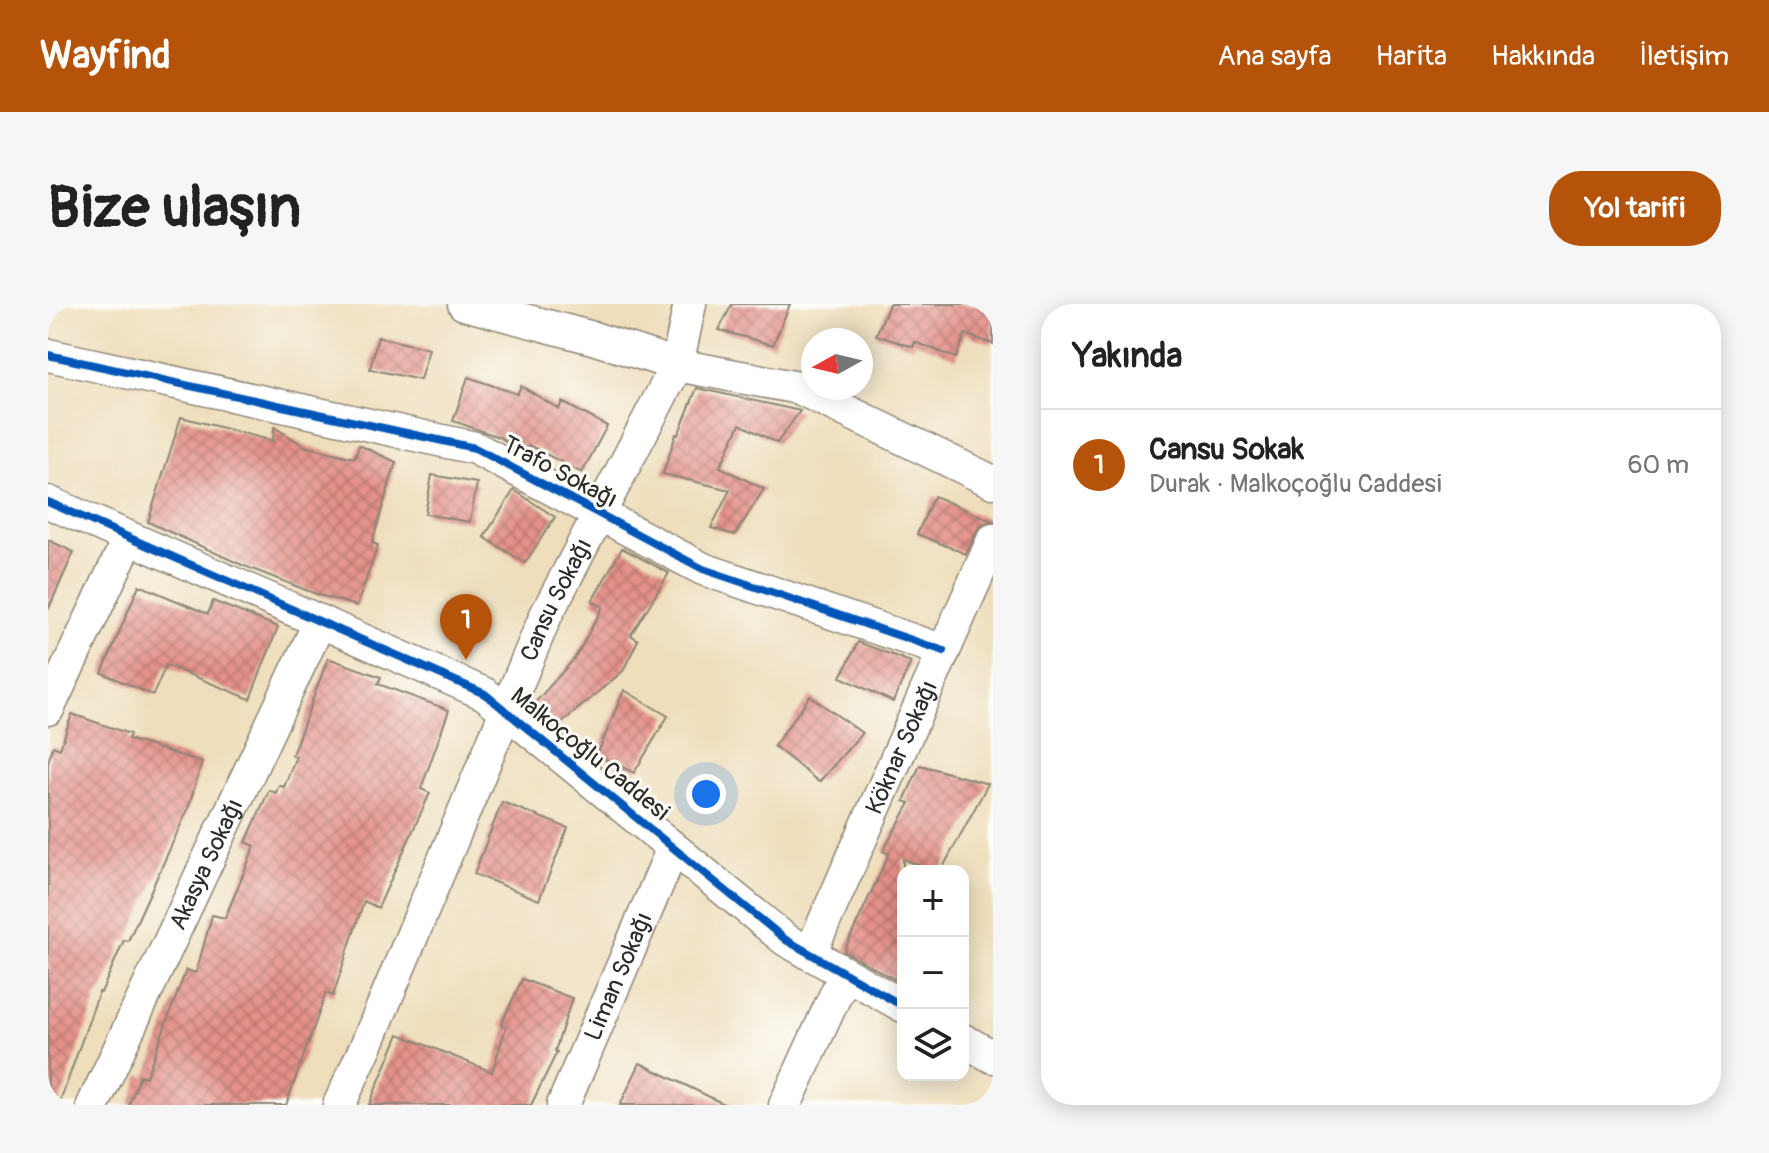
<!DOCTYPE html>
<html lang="tr">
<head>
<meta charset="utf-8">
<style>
	body { margin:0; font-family:Pangolin,sans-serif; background:#f6f6f6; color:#222 }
	.controls { position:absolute; right:24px; bottom:24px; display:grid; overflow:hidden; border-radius:16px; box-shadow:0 4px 20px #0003 }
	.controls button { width:72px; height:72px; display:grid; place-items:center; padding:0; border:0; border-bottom:2px solid #e0e0e0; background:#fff; color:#222; font:40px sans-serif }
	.compass { position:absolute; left:753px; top:24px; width:72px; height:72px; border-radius:50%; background:#fff; box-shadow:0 4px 20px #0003; rotate:262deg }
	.you { position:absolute; left:658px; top:490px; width:28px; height:28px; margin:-20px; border:6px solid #fff; border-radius:50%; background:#1a73e8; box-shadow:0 0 0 12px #1a73e833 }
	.badge { display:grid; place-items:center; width:52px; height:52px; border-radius:50%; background:#b45309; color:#fff; font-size:26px; font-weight:700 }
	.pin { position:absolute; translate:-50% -66px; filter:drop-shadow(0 2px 4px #0008) }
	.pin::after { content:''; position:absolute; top:42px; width:28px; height:24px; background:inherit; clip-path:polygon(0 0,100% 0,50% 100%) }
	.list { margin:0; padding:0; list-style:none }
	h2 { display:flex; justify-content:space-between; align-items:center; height:104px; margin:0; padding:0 32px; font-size:34px }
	h2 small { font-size:26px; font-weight:400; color:#767676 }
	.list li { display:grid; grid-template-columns:52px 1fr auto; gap:24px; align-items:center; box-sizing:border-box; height:112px; padding:0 32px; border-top:2px solid #e0e0e0 }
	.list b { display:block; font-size:30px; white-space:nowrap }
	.list p { margin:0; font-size:26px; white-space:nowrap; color:#767676 }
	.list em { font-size:26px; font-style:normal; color:#767676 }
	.icon { flex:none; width:44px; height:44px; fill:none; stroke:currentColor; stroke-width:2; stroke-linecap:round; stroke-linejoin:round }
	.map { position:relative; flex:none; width:945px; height:801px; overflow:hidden; border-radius:32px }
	header { display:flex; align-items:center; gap:48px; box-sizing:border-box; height:112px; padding:0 40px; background:#b45309; color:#fff }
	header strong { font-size:38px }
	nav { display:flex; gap:44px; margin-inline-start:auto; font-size:28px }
	.intro { display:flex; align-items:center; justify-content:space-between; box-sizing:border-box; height:192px; padding:0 48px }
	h1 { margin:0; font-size:56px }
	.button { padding:20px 36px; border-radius:32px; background:#b45309; color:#fff; font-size:28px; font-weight:700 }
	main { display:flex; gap:48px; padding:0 48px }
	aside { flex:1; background:#fff; border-radius:32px; box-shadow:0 4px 20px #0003 }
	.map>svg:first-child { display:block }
	.building { fill:url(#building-cross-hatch) }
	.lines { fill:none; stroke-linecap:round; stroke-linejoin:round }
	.street-casing { stroke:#8c8474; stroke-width:35 }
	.street { stroke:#fff; stroke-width:32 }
	.cycleway-casing { stroke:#fdfcf7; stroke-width:13 }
	.cycleway { stroke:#0057b8; stroke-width:8 }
	.labels { text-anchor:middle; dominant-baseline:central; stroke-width:6; stroke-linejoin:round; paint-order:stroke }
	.street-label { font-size:24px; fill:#2b2b2b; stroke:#fdfcf7 }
</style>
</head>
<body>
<header>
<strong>Wayfind</strong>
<nav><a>Ana sayfa</a><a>Harita</a><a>Hakkında</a><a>İletişim</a></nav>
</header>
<div class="intro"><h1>Bize ulaşın</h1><a class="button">Yol tarifi</a></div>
<main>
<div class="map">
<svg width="945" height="801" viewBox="0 0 945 801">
	<defs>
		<pattern id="building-cross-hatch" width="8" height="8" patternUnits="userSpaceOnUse" patternTransform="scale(2)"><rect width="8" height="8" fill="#e5928a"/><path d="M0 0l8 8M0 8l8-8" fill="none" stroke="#ba7771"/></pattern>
	</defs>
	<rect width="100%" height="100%" fill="#fdfcf7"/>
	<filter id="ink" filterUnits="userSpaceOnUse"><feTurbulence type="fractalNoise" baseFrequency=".0125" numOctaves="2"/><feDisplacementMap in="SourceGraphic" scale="16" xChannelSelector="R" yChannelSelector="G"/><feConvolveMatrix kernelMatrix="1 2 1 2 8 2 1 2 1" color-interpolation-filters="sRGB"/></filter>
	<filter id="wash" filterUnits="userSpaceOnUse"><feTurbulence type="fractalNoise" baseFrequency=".006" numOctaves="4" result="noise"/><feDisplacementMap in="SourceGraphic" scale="32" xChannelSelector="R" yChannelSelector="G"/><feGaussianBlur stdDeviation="1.8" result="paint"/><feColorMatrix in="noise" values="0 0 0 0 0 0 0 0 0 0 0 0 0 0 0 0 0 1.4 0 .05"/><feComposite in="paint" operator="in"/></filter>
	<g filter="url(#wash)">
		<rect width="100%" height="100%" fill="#eedebc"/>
		<g id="blocks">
			<g class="building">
				<polygon points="684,0 742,0 725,41 671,26"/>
				<polygon points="841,0 945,0 945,40 917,30 908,54 867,38 865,43 828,31"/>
				<polygon points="330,33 381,45 372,76 322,65"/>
				<polygon points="420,73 469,90 473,82 511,105 514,98 559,122 534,169 481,141 477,149 451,133 405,117"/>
				<polygon points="649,84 752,107 729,139 692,120 672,163 716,185 687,231 663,224 682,186 615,170 628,130 630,131"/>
				<polygon points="133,113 225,137 226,123 256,142 307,154 311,141 348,158 324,239 330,241 309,302 268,290 194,261 100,218"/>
				<polygon points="384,171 429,179 422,218 377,210"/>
				<polygon points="466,186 507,213 477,259 436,233"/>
				<polygon points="886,192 944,217 934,220 928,228 918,250 869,230"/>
				<polygon points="0,236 26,248 0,306"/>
				<polygon points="574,244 621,269 583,331 590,336 575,367 511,421 483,403 527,354 555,303 544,297"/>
				<polygon points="91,281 160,310 165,297 230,323 202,395 118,361 105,391 54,369"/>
				<polygon points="810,338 863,358 845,398 793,373"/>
				<polygon points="280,354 333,373 330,380 401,406 373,485 382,489 330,604 316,597 285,692 278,689 238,801 81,801 92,771 98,773 138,666 148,669 164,611 177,614 207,542 198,538 221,486 228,489 231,481 236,483 248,452 244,451"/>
				<polygon points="576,386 620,412 586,469 549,451"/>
				<polygon points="762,392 814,429 771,478 726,442"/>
				<polygon points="24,410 82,430 80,435 154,458 140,505 80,637 76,636 53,689 51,688 11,801 0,801 0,458 5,442 12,445"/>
				<polygon points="872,461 940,480 893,567 885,567 855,555 855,680 796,647 841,550 835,547 862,499 856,497"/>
				<polygon points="454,498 520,524 491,596 426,570"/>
				<polygon points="474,675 524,694 507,747 509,748 483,801 321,801 351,730 444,768 458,723 453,721"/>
				<polygon points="592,759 678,801 572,801"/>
			</g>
		</g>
	</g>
	<g filter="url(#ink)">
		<use href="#blocks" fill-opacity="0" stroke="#8c8474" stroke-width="2"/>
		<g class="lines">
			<g class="street-casing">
				<g id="street">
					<polyline points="416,0 545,34 629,61 751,84 945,178"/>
					<polyline points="0,51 427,144 655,265 896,347"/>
					<polyline points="0,198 437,390 738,636 855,702"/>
					<polyline points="0,405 81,234"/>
					<path id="s1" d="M762,650L945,236"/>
					<polyline points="915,736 945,753"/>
					<path id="s2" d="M45,801L272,317"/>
					<path id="s3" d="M291,801L319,740L498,311L629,61L642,0"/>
					<path id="s4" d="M515,801L625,544"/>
					<polyline points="737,801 797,670"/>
				</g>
			</g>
			<use href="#street" class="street"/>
			<g class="cycleway-casing">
				<g id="cycleway">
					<polyline points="0,51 427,144 655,265 896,347"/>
					<polyline points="0,198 437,390 738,636 855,702"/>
				</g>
			</g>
			<use href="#cycleway" class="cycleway"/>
		</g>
	</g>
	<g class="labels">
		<g class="street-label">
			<text transform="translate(512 168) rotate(28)">Trafo Sokağı</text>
			<text stroke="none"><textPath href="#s3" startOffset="550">Cansu Sokağı</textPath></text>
			<text stroke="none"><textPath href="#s1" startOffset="226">Köknar Sokağı</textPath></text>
			<text transform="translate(542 450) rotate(39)">Malkoçoğlu Caddesi</text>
			<text stroke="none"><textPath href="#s2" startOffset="266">Akasya Sokağı</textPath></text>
			<text stroke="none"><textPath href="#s4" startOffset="140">Liman Sokağı</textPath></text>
		</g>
	</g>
</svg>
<div class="controls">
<button>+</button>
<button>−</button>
<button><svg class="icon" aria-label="layers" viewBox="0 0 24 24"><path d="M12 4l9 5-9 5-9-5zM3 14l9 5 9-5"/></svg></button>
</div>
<svg class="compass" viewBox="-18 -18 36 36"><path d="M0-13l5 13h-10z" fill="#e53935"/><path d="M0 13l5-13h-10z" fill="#767676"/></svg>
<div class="you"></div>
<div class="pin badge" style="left:418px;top:356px">1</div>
</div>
<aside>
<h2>Yakında<small></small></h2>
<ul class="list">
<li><span class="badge">1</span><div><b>Cansu Sokak</b><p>Durak · Malkoçoğlu Caddesi</p></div><em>60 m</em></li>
</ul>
</aside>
</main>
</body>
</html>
